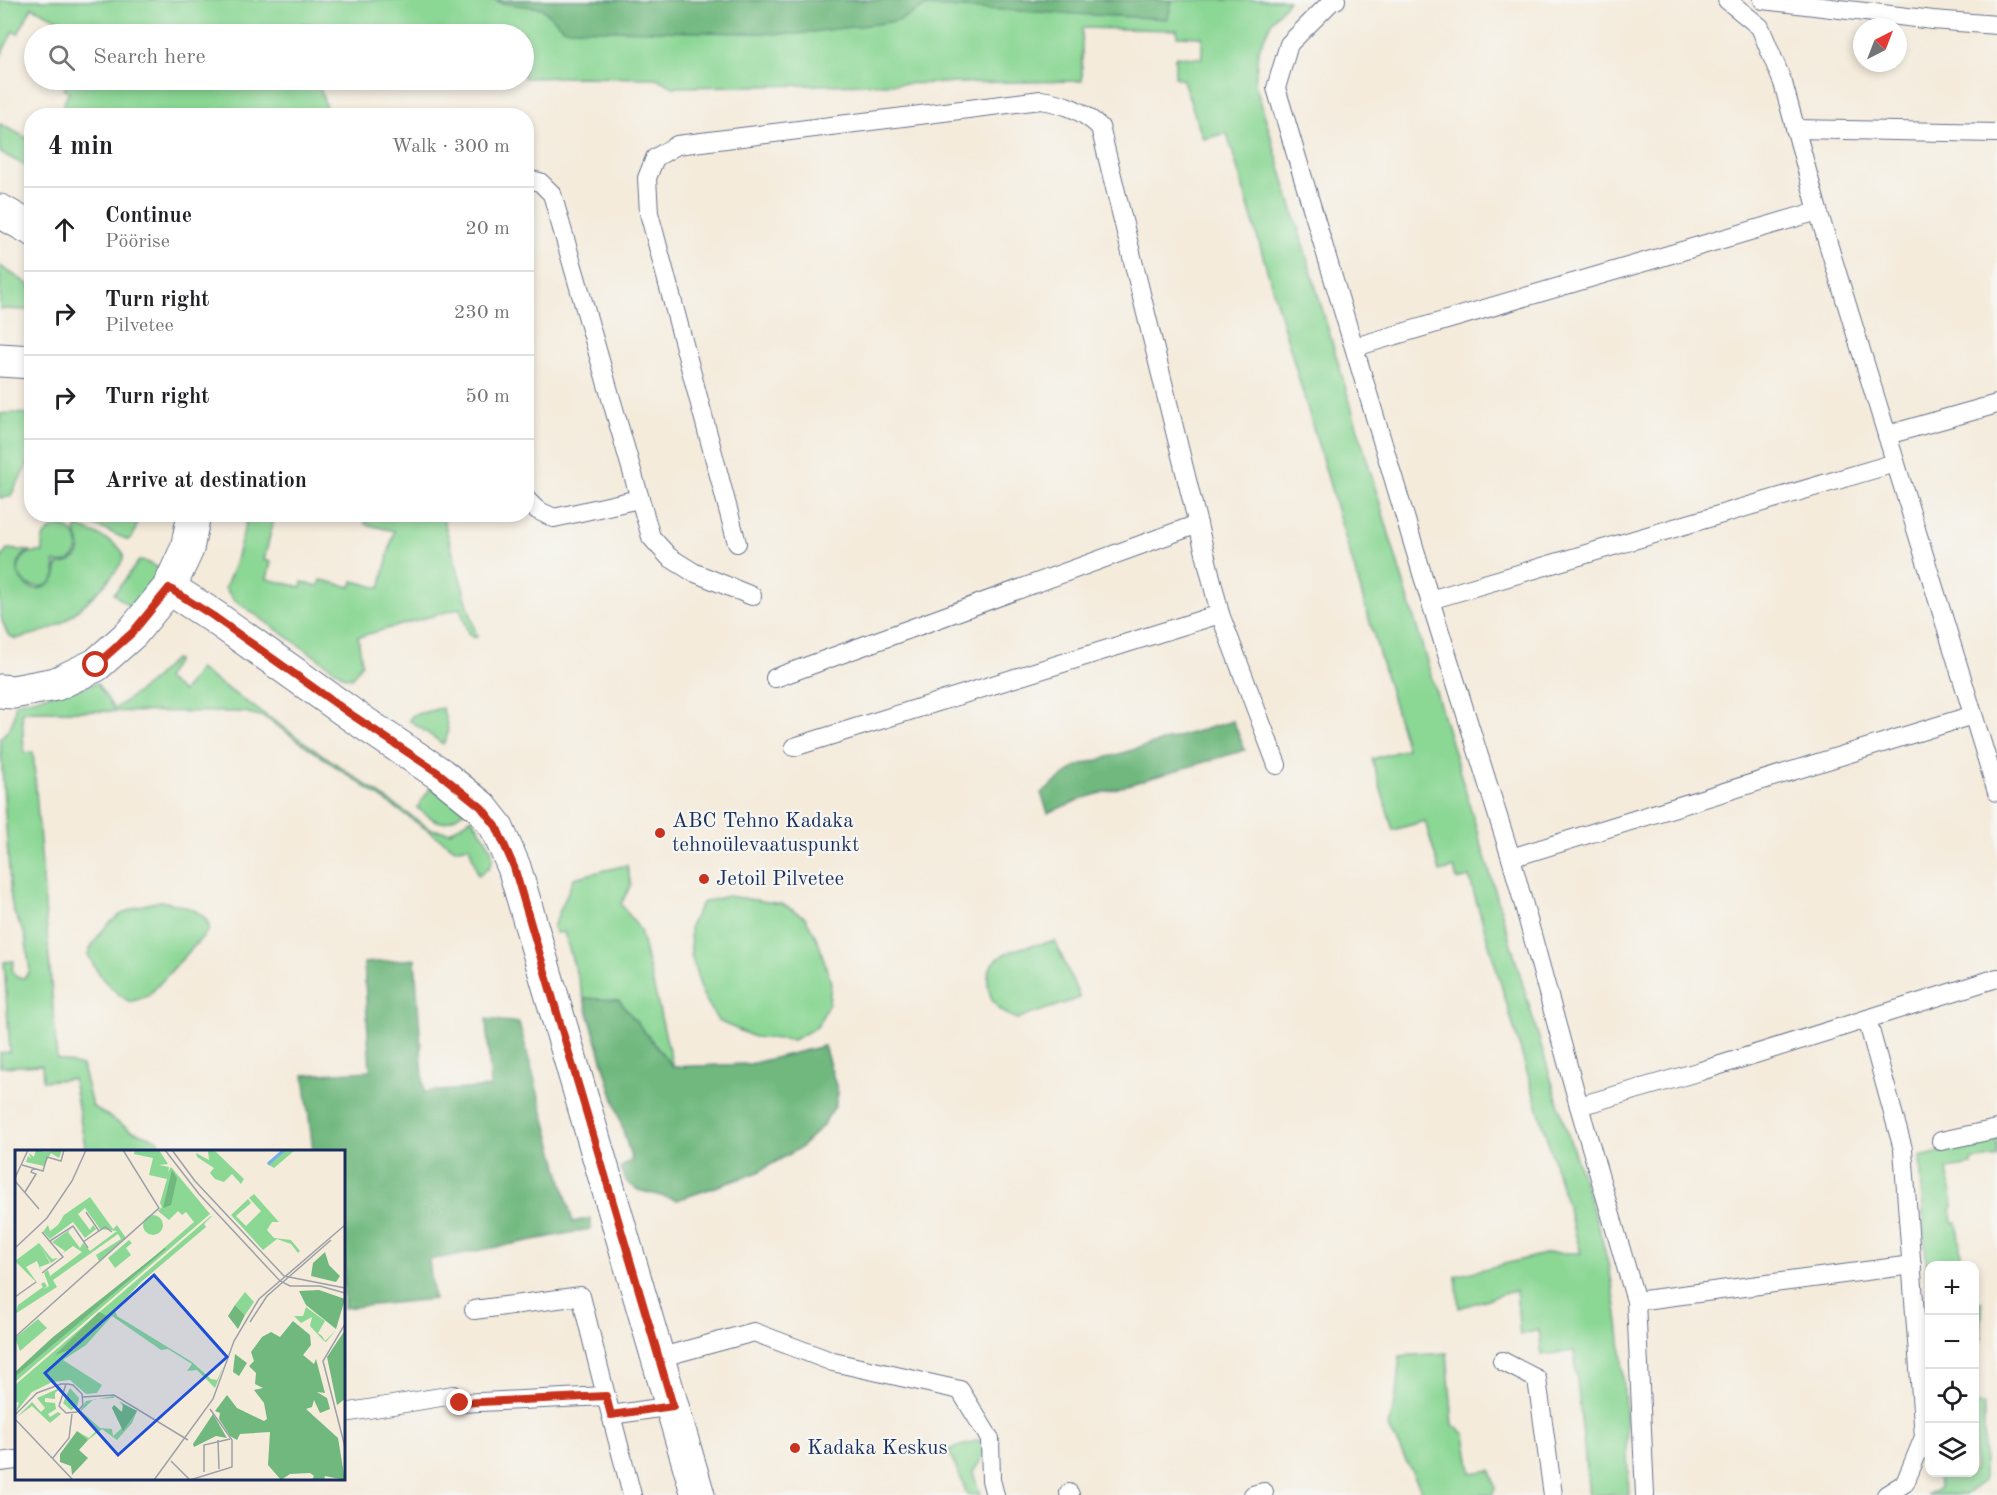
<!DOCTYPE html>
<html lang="en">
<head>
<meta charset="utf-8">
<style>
	body { margin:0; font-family:"Old Standard TT",serif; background:#f2f2f2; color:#202124 }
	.controls { position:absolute; right:18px; bottom:18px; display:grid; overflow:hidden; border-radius:12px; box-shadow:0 3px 9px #0003 }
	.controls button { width:54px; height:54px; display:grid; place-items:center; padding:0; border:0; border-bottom:2px solid #e0e0e0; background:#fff; color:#202124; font:30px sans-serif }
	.compass { position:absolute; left:1853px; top:18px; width:54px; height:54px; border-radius:50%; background:#fff; box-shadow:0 3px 9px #0003; rotate:42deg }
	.stop { position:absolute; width:18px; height:18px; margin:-14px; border:4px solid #c8321e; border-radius:50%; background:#fff }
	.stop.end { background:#c8321e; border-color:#fff; box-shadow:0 2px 6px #0008 }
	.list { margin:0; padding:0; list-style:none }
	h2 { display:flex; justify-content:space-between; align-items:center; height:78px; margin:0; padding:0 24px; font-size:26px }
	h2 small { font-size:20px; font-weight:400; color:#757577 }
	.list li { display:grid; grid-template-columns:39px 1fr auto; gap:18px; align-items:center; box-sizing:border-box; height:84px; padding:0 24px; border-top:2px solid #e0e0e0 }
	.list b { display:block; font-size:22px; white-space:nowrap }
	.list p { margin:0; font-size:20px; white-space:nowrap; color:#757577 }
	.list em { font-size:20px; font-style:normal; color:#757577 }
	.icon { flex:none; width:33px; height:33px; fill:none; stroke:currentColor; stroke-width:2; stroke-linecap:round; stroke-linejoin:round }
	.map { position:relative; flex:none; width:1997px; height:1495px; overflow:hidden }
	.search { position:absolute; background:#fff; box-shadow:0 3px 9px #0003; left:24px; top:24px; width:510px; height:66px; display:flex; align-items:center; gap:15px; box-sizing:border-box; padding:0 21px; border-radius:33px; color:#757577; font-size:22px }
	.panel { position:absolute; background:#fff; box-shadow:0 3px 9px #0003; left:24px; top:108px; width:510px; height:414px; border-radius:24px }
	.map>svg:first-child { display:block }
	.green { fill:#8bd794; stroke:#538379; stroke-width:1.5 }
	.forest { fill:#70b87e; stroke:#46746e; stroke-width:1.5 }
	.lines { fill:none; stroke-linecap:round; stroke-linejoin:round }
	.service-casing { stroke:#67718a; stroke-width:20 }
	.minor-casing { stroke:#67718a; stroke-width:35 }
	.service { stroke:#fff; stroke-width:18 }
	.minor { stroke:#fff; stroke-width:33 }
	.route { stroke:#c8321e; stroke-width:8 }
	.poi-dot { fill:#c8321e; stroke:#f6f6f2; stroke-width:2 }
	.labels { text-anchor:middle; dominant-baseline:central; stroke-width:4.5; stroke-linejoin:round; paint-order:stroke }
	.poi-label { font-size:21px; fill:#1b2f5e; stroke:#f6f6f2; text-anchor:start }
	.inset-river { fill:none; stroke:#79afe7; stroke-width:3 }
	.inset-road { fill:none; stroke:#9da0a9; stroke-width:1.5 }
	.view { fill:#1d4ed8; fill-opacity:0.15; stroke:#1d4ed8; stroke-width:3 }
	.inset-edge { fill:none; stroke:#1b2f5e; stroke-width:3 }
</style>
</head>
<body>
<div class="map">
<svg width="1997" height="1495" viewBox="0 0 1997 1495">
	<rect width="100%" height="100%" fill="#f6f6f2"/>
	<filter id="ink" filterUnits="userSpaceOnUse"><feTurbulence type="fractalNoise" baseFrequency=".0167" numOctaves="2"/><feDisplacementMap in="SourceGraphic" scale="12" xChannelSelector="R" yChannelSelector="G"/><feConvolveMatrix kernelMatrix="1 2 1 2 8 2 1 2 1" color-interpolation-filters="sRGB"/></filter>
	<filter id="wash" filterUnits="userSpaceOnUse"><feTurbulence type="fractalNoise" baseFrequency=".008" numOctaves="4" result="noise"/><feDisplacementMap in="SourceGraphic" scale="24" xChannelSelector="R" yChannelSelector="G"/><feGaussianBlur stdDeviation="1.35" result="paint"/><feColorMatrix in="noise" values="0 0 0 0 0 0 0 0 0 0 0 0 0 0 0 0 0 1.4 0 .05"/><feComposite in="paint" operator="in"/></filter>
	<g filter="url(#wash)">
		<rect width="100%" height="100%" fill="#f4ebdb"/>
		<g class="green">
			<path d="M0,0H1289L1272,21L1258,51L1255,83L1562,1116C1578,1167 1599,1219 1610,1273C1625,1346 1625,1421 1629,1495H1589L1574,1351L1542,1355L1539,1330L1520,1335L1516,1290L1459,1308L1456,1276L1548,1253H1581L1469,877L1457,880L1454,868L1440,872L1425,821L1393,830L1372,759L1407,749L1227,133L1203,139L1183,80L1175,77V57L1202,58V37L1177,36V30L1082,28V81L673,87L656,78L572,77L524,78V34H361L302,23L305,34H84V32L32,7L18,34L13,31L0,57Z"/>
			<polygon points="69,80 318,80 328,115 212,116 209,113 207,116 64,115 66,110 62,107 69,92 64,89"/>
			<polygon points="0,124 31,140 31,169 0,152"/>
			<polygon points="0,266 31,286 31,310 0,309"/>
			<polygon points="11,413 31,414 31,458 10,497 0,498 0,414"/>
			<polygon points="72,515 140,515 133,536 128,540"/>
			<polygon points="248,515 275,515 264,560 271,562 267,579 301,587 302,582 319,586 321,580 351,587 353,581 380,588 394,531 365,524 367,518 353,515 442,515 477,637 472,637 468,633 460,608 358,637 362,663 352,678 345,677 233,599 225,588 235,564"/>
			<path d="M61,526C89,534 80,568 54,562C66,601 2,589 22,559C27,552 35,551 43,552C39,538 47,528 61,526Z"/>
			<path d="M77,526C88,531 121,543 123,554C127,568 72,617 60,624C48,632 30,635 16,639L8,635L2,621L0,609V561L7,549L31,551C4,560 23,601 48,585C56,580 57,573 57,565C79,562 85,551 75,531Z"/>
			<polygon points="142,560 160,569 137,606 131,608 114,594 139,561"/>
			<path d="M174,659L177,660L166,679L183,692L199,669L430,829L450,832L472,818C484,838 508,861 478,875L469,846L455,849L264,717L244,712L22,711L24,753L33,752L57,1059L82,1066L92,1106L130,1130L157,1139L162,1151H86L73,1079L43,1081L42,1065L0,1067V1053L10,1052L4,962L14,961L12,969L16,977L24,978L30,971L25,935L14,913L11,900L0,738C12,728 15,719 15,703L97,683L114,709L149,684Z"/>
			<path d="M442,708C446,720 452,733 443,744L409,720L413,715Z"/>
			<path d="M431,787L466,810C441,828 441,825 417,808Z"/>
			<polygon points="627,865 631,885 621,904 640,930 673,1067 750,1064 824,1046 838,1093 835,1106 822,1126 800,1148 756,1173 677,1200 638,1190 627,1182 620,1168 632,1160 564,932 556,933 553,927 574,878"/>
			<polygon points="727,896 782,904 805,917 818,941 831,983 829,1003 817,1027 793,1040 754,1037 718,1021 702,993 691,954 690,926 702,903"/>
			<path d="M161,901C177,904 210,910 209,930L148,996L130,1002C110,990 97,975 88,954C104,919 125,908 161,901Z"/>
			<path d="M1055,941L1080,998L1017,1019C1002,1013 993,1006 989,991C979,949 1027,947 1055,941Z"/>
			<polygon points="1997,1138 1997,1157 1972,1161 1972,1165 1947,1169 1953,1207 1951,1208 1953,1222 1957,1222 1962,1265 1930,1266 1929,1319 1920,1157"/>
			<polygon points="1974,1302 1982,1302 1981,1338 1975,1338"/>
			<polygon points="1447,1353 1453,1425 1465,1434 1471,1473 1491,1470 1495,1488 1492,1495 1424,1495 1388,1426 1395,1403 1400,1356"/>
			<polygon points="1975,1404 1984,1404 1984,1481 1965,1495 1926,1495 1939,1488 1938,1473 1974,1472"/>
			<polygon points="979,1440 985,1454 973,1472 980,1495 967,1495 963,1483 948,1450"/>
		</g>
		<g class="forest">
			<polygon points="496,0 1172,0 1168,19 926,6 898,21 796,34 565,29 541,8 500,3"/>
			<polygon points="1233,721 1245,750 1084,798 1048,813 1041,793 1077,766"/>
			<polygon points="415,959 424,1092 491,1087 486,1019 519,1023 573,1222 591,1218 591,1229 429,1260 434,1299 344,1308 344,1152 313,1151 304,1075 370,1071 364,963"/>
			<polygon points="584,998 619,1000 673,1067 750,1064 824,1046 838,1093 835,1106 822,1126 800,1148 756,1173 677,1200 638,1190 627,1182 620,1168 632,1160"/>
		</g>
	</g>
	<g filter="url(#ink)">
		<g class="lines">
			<g class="service-casing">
				<g id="service">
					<polyline points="1336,0 1332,1 1289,44 1276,88 1430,600 1511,858 1579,1106"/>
					<polyline points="1727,0 1760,27 1783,83 1818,211 1887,435"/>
					<polyline points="1763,0 1933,20 1997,25"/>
					<polyline points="1795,129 1997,133"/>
					<polyline points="526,179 540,182 552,194 651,537 669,557 693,572 752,596"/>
					<polyline points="1355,347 1818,211"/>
					<polyline points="1997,404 1887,435 1997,792"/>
					<polyline points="526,499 537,510 554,518 639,499"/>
					<path d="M737,543L649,213L647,178L655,158L677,145L1041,100C1066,104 1081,110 1100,127L1220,614L1277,765"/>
					<polyline points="1430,600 1895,463"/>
					<polyline points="775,678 1198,524"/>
					<polyline points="794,747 1220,614"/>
					<polyline points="1511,858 1973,715"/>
					<polyline points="1941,1141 1997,1129"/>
					<polyline points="1636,1301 1912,1265"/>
					<polyline points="474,1310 581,1296 606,1396"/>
					<polyline points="658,1358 754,1332 833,1362 960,1390 990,1439 991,1480 995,1495"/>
					<polyline points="1502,1361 1537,1379 1553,1495"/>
					<polyline points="344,1413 453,1395 460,1403 606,1396 632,1495"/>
					<polyline points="611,1415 673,1406"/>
					<polyline points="0,1462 16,1460"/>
					<polyline points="1069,1493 1070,1495"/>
					<polyline points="1253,1495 1264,1492"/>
					<polyline points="1645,1495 1636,1301 1579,1106 1701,1071 1867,1019"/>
					<polyline points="1886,1495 1905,1483 1924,1437 1903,1149 1867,1019 1997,978"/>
				</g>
			</g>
			<g class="minor-casing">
				<g id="minor">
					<polyline points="0,211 32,229"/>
					<polyline points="0,360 32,362"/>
					<polyline points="169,588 213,616 352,715 440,774 481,807 496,826 514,867 698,1495"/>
					<polyline points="0,691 13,692 56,684 96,665 132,633 169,588 187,549 194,514"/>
				</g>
			</g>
			<use href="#service" class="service"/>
			<use href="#minor" class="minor"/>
		</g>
	</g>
	<g class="lines" filter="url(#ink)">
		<polyline class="route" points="96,665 132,633 169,588 213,616 352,715 440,774 481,807 496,826 514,867 673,1406 611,1415 606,1396 460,1403"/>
	</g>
	<g class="poi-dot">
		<circle cx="660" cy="833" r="6"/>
		<circle cx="704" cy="879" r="6"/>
		<circle cx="795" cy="1448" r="6"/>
	</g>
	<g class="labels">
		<g class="poi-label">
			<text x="672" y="821">ABC Tehno Kadaka<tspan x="672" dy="24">tehnoülevaatuspunkt</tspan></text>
			<text x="716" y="879">Jetoil Pilvetee</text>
			<text x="807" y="1448">Kadaka Keskus</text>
		</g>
	</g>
	<g transform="translate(15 1150)">
		<rect width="330" height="330" fill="#f4ebdb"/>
		<path d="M21,0L30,2L47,0L44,8L36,3L29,16L11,12L13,6L16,9L14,3L19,7ZM120,0H144L153,14L144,15L154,17L153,22L156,17L195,64L0,232V227L179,72L171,62L167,65L163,61L154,70L143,61L147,57L145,53L152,29L134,25L138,8L119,4ZM199,0L229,29L226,34L217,24L209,32L200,29L195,23L199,18L182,7L181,3L194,10L193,1ZM268,0H280L259,18L252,14ZM239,44L264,72H257L252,80L259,88L276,90L285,101L283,103L276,94L262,89L248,100L216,65L233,49L236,53L221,66L231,76L246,61L234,48ZM75,47L98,79L102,75L111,88L84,111L81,105L106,89L103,84L38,130L42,137L0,164L3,155L28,137L26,134L29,132L32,136L29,139L34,136L29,123L33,120L35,126L67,102L58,96L47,104L50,101L37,92L57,78L53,82L65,98L68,93L75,101L102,81L85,79L70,58L63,64L75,80L78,75L81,79L70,88L58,72L35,89L28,82L33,75L35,81L43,75L49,65ZM128 75a10 10 0 1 1 20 0a10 10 0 1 1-20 0ZM196,66H197L201,70L197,66L189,74L191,77L126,132L100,160L102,166L177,212L196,229L202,230L209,215L200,238L182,220L172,221L177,214L153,199L146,200L97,166L71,195L48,210L87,235L82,243L71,244L55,230L37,232L17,242L0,263L4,253L0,251V235ZM114,90L117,93L111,98L116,105L100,118L93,108ZM24,93L37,109L43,108L36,113L25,96L35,113L25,117L26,121L22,111L11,117L23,134L0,111ZM230,142L239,152L230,165L220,155ZM291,157L310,171L303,183L307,186L310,191L321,180L311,192L309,191L295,176L297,167L286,173L279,166H288ZM23,169L32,178L5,201L0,188ZM47,237L40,243V249L30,248V252L40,253L41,259L33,264L35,267L43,262L46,264L35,273L17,256L2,267L17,252L26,262L30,258L22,248ZM55,238L64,248L62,257L56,260L48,253ZM99,246V248L79,249L66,261L85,278L97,279L98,286L108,277L97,258L99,255L106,262L110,259L104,251L122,261L117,273L102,290L87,279L73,290L62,281L74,288L82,280L65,261L71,251Z" fill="#8bd794"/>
		<path d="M157,20L162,28L156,55L148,58ZM150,98L151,99L0,227V222L38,187ZM310,102L314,115L325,126L321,132L296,126L298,113ZM304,140L330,149L321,179L291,155L284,141ZM220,155L230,165L223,179L213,166ZM84,162L94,167L62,197L40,205ZM278,171L295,185L296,195L288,205L299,214L301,209L310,243L302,242L312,248L315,259L305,263L299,250L297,257L291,259L323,288L330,330L310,326L309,330H297L299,326L295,323L275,324L266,330L253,315L255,282L225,284L222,290L215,286L204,269L205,263L200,261L212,245L222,258L249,271L252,269L249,253L239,240L248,238L240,234L241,223L234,216L239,211L236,202L247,187L256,182L265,187ZM330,180V249L322,255L312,207ZM220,204L232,213L224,226L218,222ZM108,254L122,261L108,281L97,258L99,255L107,262ZM198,264L212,288L201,286L179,297L178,294ZM62,281L73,290L64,300L73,308L57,325L56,316L45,312V304Z" fill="#70b87e"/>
		<path class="inset-river" d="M253,14L269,0"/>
		<path class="inset-road" d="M150,0L184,44L265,131L275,136H305L330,143M157,0L180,31L269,126L330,138M7,15L28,21L32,7L46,11L49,0M0,28L13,0M0,31L24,59M10,42L21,24L16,22L18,18M71,62L84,81M35,91L58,76L73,98M68,92L90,77L97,82M0,98L32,68L57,31L71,0M27,123L48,107L27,82M0,147L21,132M235,172L252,146L316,90M330,174L308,211L330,297M0,187L144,58L108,0M68,247L99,245L173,290M0,265L22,243L46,234H53L58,235L67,244L68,255L62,262L51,263L44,256L51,234M0,269L58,330M203,290L204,319M37,309L54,288L57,264M156,311L175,330M189,322V295L215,289M139,330L198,249L219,191L244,149L330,75M175,330L217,317V290L195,259"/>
		<path class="view" d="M139,125L212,207L103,305L30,223Z"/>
		<rect width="330" height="330" class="inset-edge"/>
	</g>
</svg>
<div class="controls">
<button>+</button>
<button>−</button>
<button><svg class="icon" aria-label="locate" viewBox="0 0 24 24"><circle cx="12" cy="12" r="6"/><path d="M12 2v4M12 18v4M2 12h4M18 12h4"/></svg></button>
<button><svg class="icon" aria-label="layers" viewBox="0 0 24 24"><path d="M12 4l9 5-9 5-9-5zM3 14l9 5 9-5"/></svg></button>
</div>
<svg class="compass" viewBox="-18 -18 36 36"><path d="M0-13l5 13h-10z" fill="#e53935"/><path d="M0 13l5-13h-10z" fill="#757577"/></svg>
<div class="stop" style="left:96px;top:665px"></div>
<div class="stop end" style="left:460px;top:1403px"></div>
<div class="search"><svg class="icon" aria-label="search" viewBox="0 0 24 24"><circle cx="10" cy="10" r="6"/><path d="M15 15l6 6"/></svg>Search here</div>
<section class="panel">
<h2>4 min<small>Walk · 300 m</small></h2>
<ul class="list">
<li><svg class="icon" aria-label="ahead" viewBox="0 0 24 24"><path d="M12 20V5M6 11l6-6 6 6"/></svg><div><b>Continue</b><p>Pöörise</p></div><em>20 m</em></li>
<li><svg class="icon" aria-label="right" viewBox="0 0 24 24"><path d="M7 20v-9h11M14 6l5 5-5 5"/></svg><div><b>Turn right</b><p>Pilvetee</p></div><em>230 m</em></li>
<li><svg class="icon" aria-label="right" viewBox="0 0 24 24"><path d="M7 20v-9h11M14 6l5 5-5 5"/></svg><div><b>Turn right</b></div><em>50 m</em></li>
<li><svg class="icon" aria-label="arrive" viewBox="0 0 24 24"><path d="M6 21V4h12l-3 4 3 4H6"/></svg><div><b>Arrive at destination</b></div></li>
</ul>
</section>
</div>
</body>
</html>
